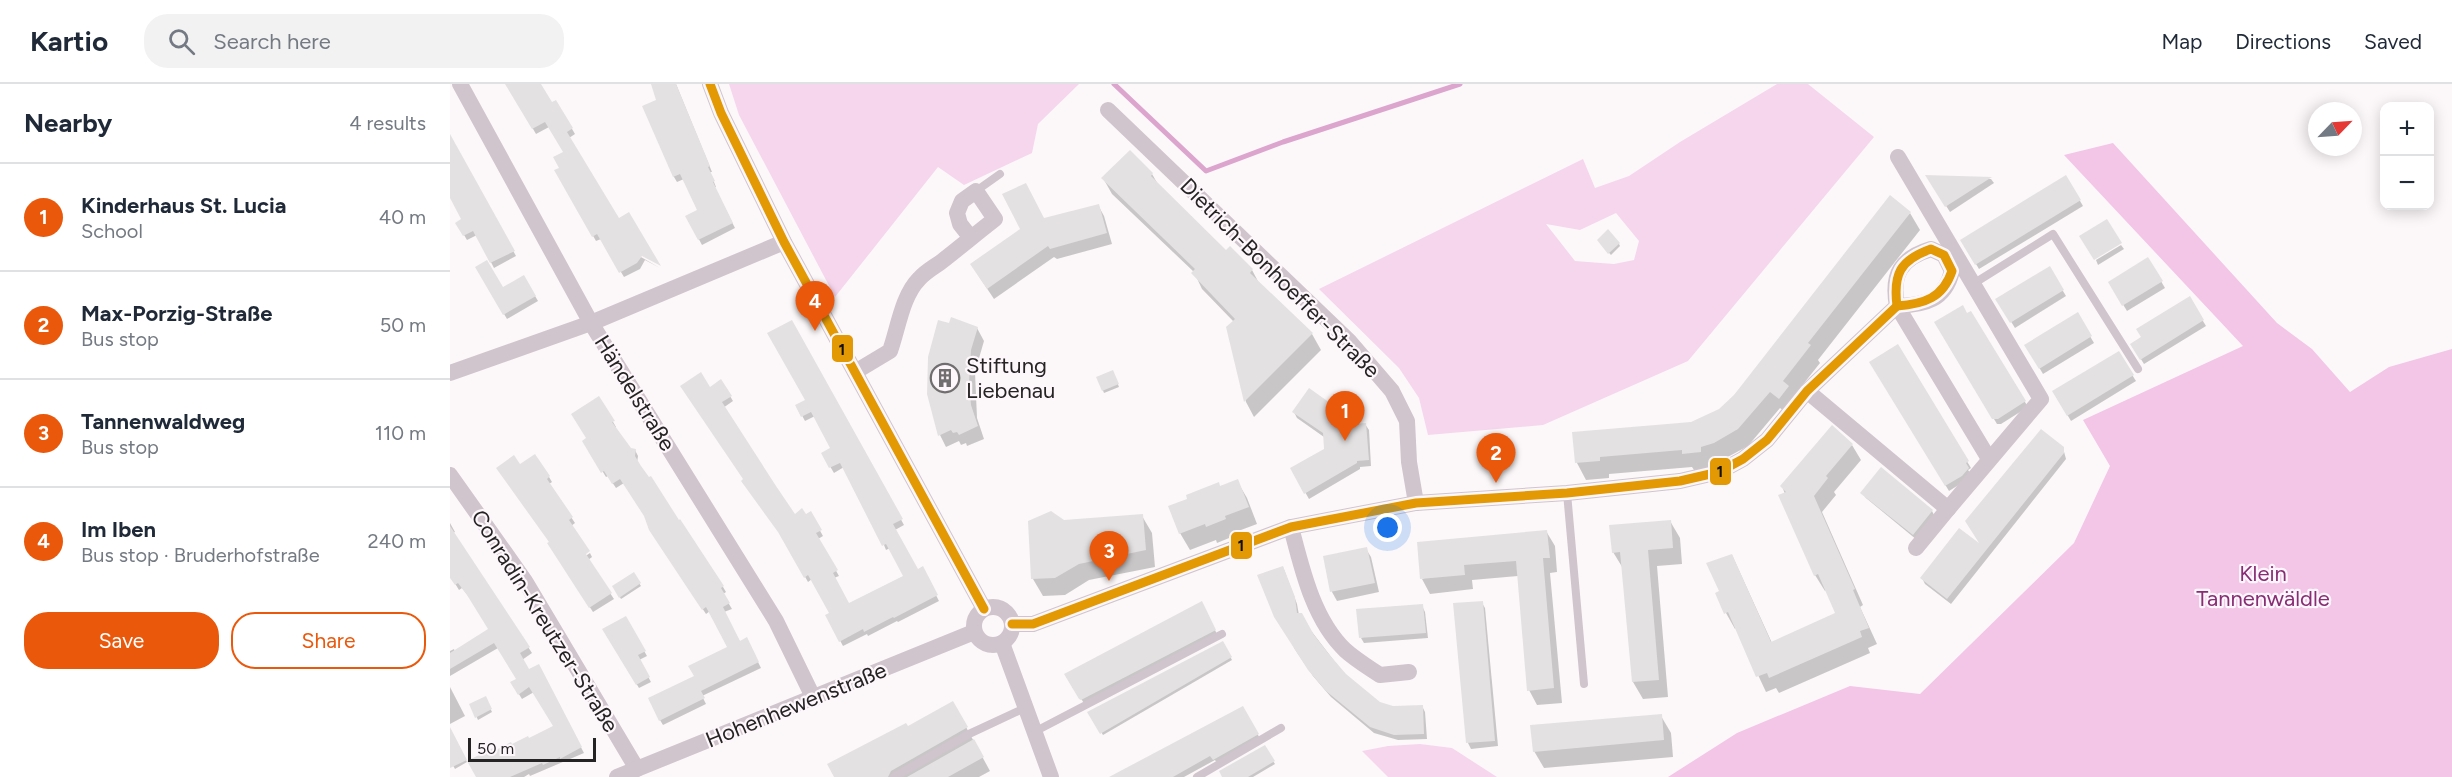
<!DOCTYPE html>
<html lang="en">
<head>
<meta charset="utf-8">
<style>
	body { margin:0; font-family:Figtree,sans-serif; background:#f2f2f3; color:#1f2937 }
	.controls { position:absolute; right:18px; top:18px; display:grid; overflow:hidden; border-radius:12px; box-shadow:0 3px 15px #0003 }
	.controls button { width:54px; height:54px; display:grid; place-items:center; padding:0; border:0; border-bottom:2px solid #e0e1e3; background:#fff; color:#1f2937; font:30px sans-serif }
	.compass { position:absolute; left:1858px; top:18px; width:54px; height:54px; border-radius:50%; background:#fff; box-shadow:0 3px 15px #0003; rotate:65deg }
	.scale { position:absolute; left:18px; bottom:15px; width:128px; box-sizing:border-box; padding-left:6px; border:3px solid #262325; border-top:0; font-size:16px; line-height:21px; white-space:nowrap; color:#262325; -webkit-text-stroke:4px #fdf7fb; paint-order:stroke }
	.you { position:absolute; left:938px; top:444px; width:21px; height:21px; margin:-15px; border:4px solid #fff; border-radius:50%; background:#1a73e8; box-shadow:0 0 0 9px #1a73e833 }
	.badge { display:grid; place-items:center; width:39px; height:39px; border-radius:50%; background:#ea580c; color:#fff; font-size:20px; font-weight:700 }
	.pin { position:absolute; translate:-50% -50px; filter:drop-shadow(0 2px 3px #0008) }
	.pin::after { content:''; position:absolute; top:32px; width:21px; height:18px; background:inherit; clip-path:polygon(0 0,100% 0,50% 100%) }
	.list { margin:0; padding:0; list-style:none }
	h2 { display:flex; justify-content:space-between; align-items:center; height:78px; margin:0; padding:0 24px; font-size:26px }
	h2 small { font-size:20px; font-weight:400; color:#747a83 }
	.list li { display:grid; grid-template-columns:39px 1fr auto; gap:18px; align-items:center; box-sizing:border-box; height:108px; padding:0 24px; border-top:2px solid #e0e1e3 }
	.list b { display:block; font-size:22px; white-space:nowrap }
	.list p { margin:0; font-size:20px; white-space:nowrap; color:#747a83 }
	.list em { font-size:20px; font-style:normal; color:#747a83 }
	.actions { display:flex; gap:12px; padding:18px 24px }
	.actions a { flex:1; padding:14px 0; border:2px solid #ea580c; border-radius:24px; text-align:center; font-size:21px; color:#ea580c }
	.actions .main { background:#ea580c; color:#fff }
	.icon { flex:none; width:33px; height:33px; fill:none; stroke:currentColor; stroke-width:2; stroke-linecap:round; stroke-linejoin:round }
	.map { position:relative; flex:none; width:2002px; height:693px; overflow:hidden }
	header { display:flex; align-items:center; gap:36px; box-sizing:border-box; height:84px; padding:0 30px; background:#fff; border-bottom:2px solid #e0e1e3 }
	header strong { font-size:28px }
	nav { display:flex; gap:33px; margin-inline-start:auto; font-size:21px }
	.search { width:420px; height:54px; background:#f2f2f3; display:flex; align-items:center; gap:15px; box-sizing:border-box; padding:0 21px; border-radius:24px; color:#747a83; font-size:22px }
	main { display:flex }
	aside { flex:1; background:#fff }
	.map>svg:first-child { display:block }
	.green { fill:#f6d6ed; fill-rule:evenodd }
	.forest { fill:#f3c5e7 }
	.shadow { fill:#0003 }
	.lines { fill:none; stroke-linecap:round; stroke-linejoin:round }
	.stream { stroke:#dca5ce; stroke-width:5 }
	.building { fill:#e4e1e2 }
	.lane { stroke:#d0c5cc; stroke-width:8 }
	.street { stroke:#d0c5cc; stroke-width:16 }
	.bus-1-casing { stroke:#fdf7fb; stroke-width:14 }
	.bus-1 { stroke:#e29904; stroke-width:9 }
	.labels { text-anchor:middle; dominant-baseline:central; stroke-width:4.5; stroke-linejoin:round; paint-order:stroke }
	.street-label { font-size:22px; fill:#262325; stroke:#fdf7fb }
	.poi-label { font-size:22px; fill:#262325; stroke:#fdf7fb; text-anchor:start }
	.park-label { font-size:22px; fill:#882d75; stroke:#fdf7fb }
	.line-badge { stroke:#fdf7fb; stroke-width:2 }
	.pale-badge-label { font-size:16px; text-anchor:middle; font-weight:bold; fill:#111 }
</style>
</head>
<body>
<header>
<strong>Kartio</strong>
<div class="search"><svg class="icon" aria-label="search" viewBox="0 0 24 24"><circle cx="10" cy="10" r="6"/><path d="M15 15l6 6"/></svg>Search here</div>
<nav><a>Map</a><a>Directions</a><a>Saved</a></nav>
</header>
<main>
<aside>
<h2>Nearby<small>4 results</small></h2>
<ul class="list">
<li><span class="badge">1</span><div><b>Kinderhaus St. Lucia</b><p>School</p></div><em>40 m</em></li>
<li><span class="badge">2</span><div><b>Max-Porzig-Straße</b><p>Bus stop</p></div><em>50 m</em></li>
<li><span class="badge">3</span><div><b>Tannenwaldweg</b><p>Bus stop</p></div><em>110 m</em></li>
<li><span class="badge">4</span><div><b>Im Iben</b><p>Bus stop · Bruderhofstraße</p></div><em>240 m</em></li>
</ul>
<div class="actions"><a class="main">Save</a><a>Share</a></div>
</aside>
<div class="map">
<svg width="2002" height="693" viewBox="0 0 2002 693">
	<rect width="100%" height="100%" fill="#fcf8fa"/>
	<g class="green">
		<polygon points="279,0 629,0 588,40 582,69 514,101 488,83 385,213 289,31"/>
		<path d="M1327,0H1358L1424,53L1238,277L1093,341L978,351L969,314L949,284L869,205L1133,75L1145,104L1179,92L1230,58ZM1166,129L1189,157L1184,176L1164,180L1125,177L1096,140L1130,146Z"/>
		<polygon points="970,660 1002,664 1047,693 938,693 912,667 938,662"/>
	</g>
	<polygon class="forest" points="1663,59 1827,239 1862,265 1900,308 1939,283 2002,265 2002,693 1218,693 1287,649 1400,602 1470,610 1624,459 1660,382 1633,336 1793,262 1614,71"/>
	<g class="shadow">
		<polygon points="57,0 90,0 101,20 106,18 125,50 119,54 186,167 184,169 210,184 195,176 190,185 174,193 151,155 146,157 106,87 111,84 115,68 99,43 86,50"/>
		<polygon points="202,0 226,0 262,88 260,88 266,103 264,103 285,144 252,161 237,133 248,127 234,95 227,98 224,93 194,22 208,17"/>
		<polygon points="0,53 66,172 44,184 27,151 17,156 14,151 13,136 0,105"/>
		<polygon points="702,90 709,102 776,168 780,164 802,186 810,201 862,250 871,266 804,333 796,318 778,243 784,238 752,205 744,188 662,110 653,94"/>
		<polygon points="1477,92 1541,95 1544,99 1500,128"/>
		<polygon points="1616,93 1633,122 1529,185 1512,157"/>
		<polygon points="648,121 654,132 662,160 607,175 604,173 544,215 528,191 594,136"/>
		<polygon points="1460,129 1470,146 1368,276 1370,279 1343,313 1339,331 1330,324 1298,362 1274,375 1260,380 1260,385 1244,386 1242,383 1159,390 1159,394 1136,396 1127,379 1124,350 1241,339 1270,326"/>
		<polygon points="1150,159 1169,160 1170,162 1161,171"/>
		<polygon points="1671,161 1674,165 1648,181 1646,176"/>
		<polygon points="1698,175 1715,204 1677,227 1660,199"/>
		<polygon points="27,184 53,205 74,193 88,217 57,235"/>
		<polygon points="1599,184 1616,212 1565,244 1547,215"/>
		<polygon points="1739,214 1756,242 1694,280 1682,261"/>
		<polygon points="1521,229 1578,323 1551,340 1547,340 1486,239"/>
		<polygon points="1627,230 1644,259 1593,290 1576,261"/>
		<polygon points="342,238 454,441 445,446 467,487 472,484 489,517 448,538 447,537 418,552 417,550 393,562 377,532 381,530 362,495 358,498 333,453 259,305 271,297 283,317 273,324 344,432 356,432 360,429 373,452 368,455 389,492 384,494 398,521 455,493 440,464 436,466 434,461 394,383 384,389 381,384 373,369 382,365 365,332 355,337 347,322 357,316"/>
		<polygon points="527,244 534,257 525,288 527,334 534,355 517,362 516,359 511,361 509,357 496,363 490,351"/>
		<polygon points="1447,262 1521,384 1518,386 1521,390 1515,397 1499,407 1421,278"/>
		<polygon points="1668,269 1686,297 1621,337 1604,308"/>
		<polygon points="663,288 669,303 654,309 648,294"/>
		<polygon points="149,314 166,343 164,344 181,365 185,366 188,372 187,379 228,438 230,437 273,503 276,508 273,510 282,525 274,528 290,558 299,560 311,584 252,612 256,620 213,641 210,636 246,593 279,564 260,527 256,530 204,451 196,434 174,399 166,404 158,392 156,393 134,357 138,355"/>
		<polygon points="844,328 903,337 905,341 915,340 919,346 921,382 910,383 910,385 859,415 842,385 875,366 874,353 847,334"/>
		<polygon points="1402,361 1411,376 1384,408 1386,411 1372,428 1413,521 1410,523 1427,560 1418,564 1420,569 1329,609 1326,604 1316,608 1286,544 1285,545 1276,529 1271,508 1282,471 1322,559 1387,530 1376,506 1375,507 1365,491 1332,402"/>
		<polygon points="1613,364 1616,375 1501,520 1475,500 1472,494 1533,465"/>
		<polygon points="70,382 99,393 102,398 99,400 125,439 121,442 131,475 140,469 142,473 138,476 164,515 143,528 102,465"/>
		<polygon points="1431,385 1482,427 1485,433 1467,456 1416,414 1412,409"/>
		<polygon points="787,397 797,414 807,440 783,449 784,452 767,459 766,456 740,466 730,449 739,415"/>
		<polygon points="692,432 702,449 705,483 639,496 615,511 593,512 583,495 579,438 614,438"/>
		<polygon points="1220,437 1230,454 1232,480 1207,482 1218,613 1193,615 1183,598 1174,486 1163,468"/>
		<polygon points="0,439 5,448 3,449 82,569 72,576 79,587 88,582 134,669 80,692 79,690 74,693 27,693 44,669 78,656 104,642 84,608 72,615 62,599 68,596 48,564 0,592 0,567 4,565 5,568 40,546 22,517 12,504 9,506 1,493"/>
		<polygon points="1096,447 1105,462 1107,488 1100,489 1112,619 1087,621 1079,606 1068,492 1022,496 1023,505 980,510 972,495"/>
		<polygon points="916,465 921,473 929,508 887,517 882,508 875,473"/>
		<polygon points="833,483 847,520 849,531 895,591 929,619 943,624 972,622 975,628 977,655 948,656 924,649 881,613 863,592 844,564"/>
		<polygon points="183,490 191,502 171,515 164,503"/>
		<polygon points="751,519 768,552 635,621 616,590"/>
		<polygon points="1032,519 1035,524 1048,662 1021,665 1018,659"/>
		<polygon points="972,522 975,528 978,554 914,559 911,554"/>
		<polygon points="175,534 197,572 189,576 201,598 189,604 154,545"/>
		<polygon points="772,559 782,576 653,651 639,628"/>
		<polygon points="0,603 15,632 0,640"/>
		<polygon points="35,614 42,628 28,636 21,621"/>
		<polygon points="792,624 811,656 768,681 765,676 734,693 662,693"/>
		<polygon points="510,632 540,687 529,693 386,693 458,644"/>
		<polygon points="1211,632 1221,649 1223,673 1094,684 1084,667"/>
		<polygon points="2,649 17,678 5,685 0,676"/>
		<polygon points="814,663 825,680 803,693 774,693"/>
	</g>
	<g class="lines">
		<polyline class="stream" points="664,0 756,87 833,58 1010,0"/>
	</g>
	<g class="building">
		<polygon points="55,0 91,0 102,18 106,16 123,44 117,48 169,134 179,128 211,182 192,172 187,179 169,189 147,150 142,153 104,86 109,84 103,73 113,68 95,38 82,45"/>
		<polygon points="201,0 226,0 260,82 258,83 265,97 263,98 283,139 248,156 235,132 247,126 230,90 223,93 192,22 206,16"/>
		<polygon points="0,50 65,167 40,179 23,147 13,152 5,139 11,135 0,114"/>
		<polygon points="680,66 703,89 701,92 776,166 780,162 803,185 800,189 863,249 794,318 776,243 785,235 741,189 745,185 651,94"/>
		<polygon points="1475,91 1542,93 1495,123"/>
		<polygon points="1616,91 1631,116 1525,181 1510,156"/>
		<polygon points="576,99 594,134 649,120 657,149 600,165 598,162 537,205 520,180 570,145 552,110"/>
		<polygon points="1440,111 1461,128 1358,259 1361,261 1333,297 1339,302 1329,315 1320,308 1288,345 1264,359 1251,363 1251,368 1232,370 1232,366 1150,373 1150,377 1125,379 1122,348 1241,338 1269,325 1284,311"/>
		<polygon points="1657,135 1672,159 1644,176 1629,152"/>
		<polygon points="1158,145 1170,159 1158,170 1147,156"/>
		<polygon points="1698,173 1713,197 1672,222 1658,198"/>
		<polygon points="37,176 53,203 74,191 86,212 53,231 25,183"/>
		<polygon points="1600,182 1614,206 1560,239 1545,215"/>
		<polygon points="1740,212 1754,236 1690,276 1680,260 1691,253 1686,245"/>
		<polygon points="1513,221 1517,229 1521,227 1576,317 1548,335 1542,335 1484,238"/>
		<polygon points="1628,228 1642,252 1589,285 1574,261"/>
		<polygon points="501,233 528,243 521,266 519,299 521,321 528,342 509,351 507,348 503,349 501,346 488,352 477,310 478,273 488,236 499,239"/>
		<polygon points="342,236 453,435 443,440 468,485 473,482 488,511 444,534 443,533 414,548 413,545 389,558 375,531 379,529 358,491 354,494 328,448 291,397 293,395 230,302 251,288 260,303 271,295 282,312 272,318 326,402 345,430 352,424 356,430 361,427 372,446 366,449 388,486 383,489 399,519 453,492 436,460 432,462 390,379 379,384 371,369 380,364 361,328 351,333 345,321 355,316 317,249"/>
		<polygon points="1448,260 1519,377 1516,379 1519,384 1512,392 1495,402 1419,278"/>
		<polygon points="1669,267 1684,291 1617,332 1602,307"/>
		<polygon points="663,286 669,300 652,307 646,293"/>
		<polygon points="859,304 904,336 904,340 916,339 919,376 907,377 907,379 854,410 840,384 874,365 873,349 842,328"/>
		<polygon points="149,312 165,337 162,338 181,364 186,365 185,372 191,382 199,393 201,392 229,436 230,435 274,502 271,504 280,519 273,523 290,557 297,553 309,578 251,607 255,614 209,637 198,614 244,592 238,582 277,563 256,523 252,526 199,446 194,432 170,395 162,400 154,387 151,389 132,357 136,354 121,330"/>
		<polygon points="1382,341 1403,360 1376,392 1378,394 1364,412 1405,505 1403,506 1419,544 1410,547 1412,553 1319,594 1317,589 1306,593 1278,528 1274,530 1265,509 1269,507 1256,479 1282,470 1321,558 1385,529 1368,490 1364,492 1328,411 1336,408 1330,402"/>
		<polygon points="1591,345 1614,363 1614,369 1497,515 1470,494 1509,444 1529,459 1515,437"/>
		<polygon points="85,370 100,392 97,395 123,433 119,436 140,467 136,470 162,509 139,524 97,459 99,458 46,384 64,371 70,380"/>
		<polygon points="1431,383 1483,426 1463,451 1410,409"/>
		<polygon points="788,395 799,423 775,432 776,435 756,443 755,440 729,450 718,422 737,415 736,411 769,398 770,402"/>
		<polygon points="601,427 614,436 693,430 696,466 629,480 605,494 581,495 578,437"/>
		<polygon points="1221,436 1223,464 1198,466 1209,596 1182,598 1170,468 1162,469 1159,441"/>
		<polygon points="0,442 80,563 70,569 79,585 89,580 132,663 110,675 110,673 93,681 92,679 60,693 26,693 17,677 43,664 44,667 61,658 62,660 78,652 79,654 103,642 79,603 68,611 60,598 66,595 44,559 0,585 0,569 38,545 17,511 8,499 5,501 0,494"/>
		<polygon points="1097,446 1100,474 1093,474 1104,604 1077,607 1066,477 1014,481 1015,491 970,495 967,458"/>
		<polygon points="917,463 925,499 880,508 873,472"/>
		<polygon points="833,482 845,513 847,529 852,529 864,551 878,569 896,590 930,618 943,622 973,621 974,650 944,651 920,643 876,607 858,586 824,533 807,491"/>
		<polygon points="184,488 191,499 169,514 162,502"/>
		<polygon points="752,517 766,546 631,616 629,615 614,590"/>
		<polygon points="1033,517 1045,657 1016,659 1003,519"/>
		<polygon points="973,520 976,549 909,554 906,525"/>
		<polygon points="176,532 196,567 188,571 200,593 186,601 152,545"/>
		<polygon points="773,557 782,573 650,650 637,628"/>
		<polygon points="36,612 42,625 25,634 19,620"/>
		<polygon points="503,617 518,643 441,687 438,693 384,693 377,680 456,639 458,642"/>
		<polygon points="793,622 809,650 763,676 760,672 723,693 659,693"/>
		<polygon points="1212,630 1214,656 1083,668 1080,641"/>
		<polygon points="0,643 17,676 0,684"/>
		<polygon points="524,655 534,673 498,693 457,693"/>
		<polygon points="815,661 825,677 798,693 772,693 769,687"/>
	</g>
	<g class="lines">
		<g class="lane">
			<polyline points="526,107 550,90"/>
			<polyline points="1523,200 1603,150 1688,285"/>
			<polyline points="1117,409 1134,600"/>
			<polyline points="586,647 772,550"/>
			<polyline points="444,693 519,650 577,623"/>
			<polyline points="747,693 831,644"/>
		</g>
		<g class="street">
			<polyline points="10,0 141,239 326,537 364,615"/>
			<polyline points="260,0 271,29 334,158 534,525"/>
			<polyline points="658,26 899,257 942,307 957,337 959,378 966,419"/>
			<path d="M405,288L440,267C448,245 452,212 469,195C475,188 484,183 491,178C509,164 527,149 545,135L526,107L512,117L507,129L510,140L521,154"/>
			<polyline points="0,289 141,239 334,158"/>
			<polyline points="1357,307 1498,425 1591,315 1448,73"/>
			<polyline points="0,391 75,497 187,685"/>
			<path d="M841,443C852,485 863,535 895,566C906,576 918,583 930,591L959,588"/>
			<polyline points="1466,464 1498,425"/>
			<circle cx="543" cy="542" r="19"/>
			<path d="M562,540H583L841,443L966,419L1117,409L1230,397L1269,388L1293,375L1317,356L1357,307L1447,222C1475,221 1495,216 1502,187L1494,171L1481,165C1451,174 1441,190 1447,222L1539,375"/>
			<polyline points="552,559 601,693"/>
			<polyline points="167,693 524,548"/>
		</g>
		<g class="bus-1-casing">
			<g id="bus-1">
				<polyline points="260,0 271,29 334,158 534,525"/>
				<path d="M1481,165L1494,171L1502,187C1493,214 1474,220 1447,222C1443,190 1450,176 1481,165Z"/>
				<polyline points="562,540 583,540 841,443 966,419 1117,409 1230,397 1269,388 1293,375 1317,356 1357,307 1447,222"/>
			</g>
		</g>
		<use href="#bus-1" class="bus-1"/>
	</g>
	<defs>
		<g id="building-ring" transform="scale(1.5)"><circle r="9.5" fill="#fdf7fb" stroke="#716e70" stroke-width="1.5"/><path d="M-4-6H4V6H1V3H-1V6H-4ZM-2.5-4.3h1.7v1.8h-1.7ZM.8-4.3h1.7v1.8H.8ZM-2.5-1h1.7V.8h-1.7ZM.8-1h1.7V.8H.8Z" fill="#716e70"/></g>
	</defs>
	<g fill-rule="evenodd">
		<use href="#building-ring" x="495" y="294"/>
	</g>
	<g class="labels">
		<g class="street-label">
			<text transform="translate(830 194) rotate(45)">Dietrich-Bonhoeffer-Straße</text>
			<text transform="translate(185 309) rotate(58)">Händelstraße</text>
			<text transform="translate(95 537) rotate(58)">Conradin-Kreutzer-Straße</text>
			<text transform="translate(346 621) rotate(-22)">Hohenhewenstraße</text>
		</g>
		<g class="poi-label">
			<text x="516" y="281">Stiftung<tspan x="516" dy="25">Liebenau</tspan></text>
		</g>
		<g class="park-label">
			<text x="1813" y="489">Klein<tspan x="1813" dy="25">Tannenwäldle</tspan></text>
		</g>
	</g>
	<g class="line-badge">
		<rect x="381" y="250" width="23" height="29" rx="6" fill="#e29904"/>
		<rect x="1259" y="373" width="23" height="29" rx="6" fill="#e29904"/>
		<rect x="780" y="447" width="23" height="29" rx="6" fill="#e29904"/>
	</g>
	<g class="pale-badge-label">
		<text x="392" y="271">1</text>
		<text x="1270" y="393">1</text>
		<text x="791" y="467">1</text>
	</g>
</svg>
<div class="controls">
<button>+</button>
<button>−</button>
</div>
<svg class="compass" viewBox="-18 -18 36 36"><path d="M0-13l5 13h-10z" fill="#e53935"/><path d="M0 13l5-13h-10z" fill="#747a83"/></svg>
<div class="scale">50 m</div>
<div class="you"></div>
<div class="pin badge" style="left:895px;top:357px">1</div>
<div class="pin badge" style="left:1046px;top:399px">2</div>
<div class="pin badge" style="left:659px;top:497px">3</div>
<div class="pin badge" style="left:365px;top:247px">4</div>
</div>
</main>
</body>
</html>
